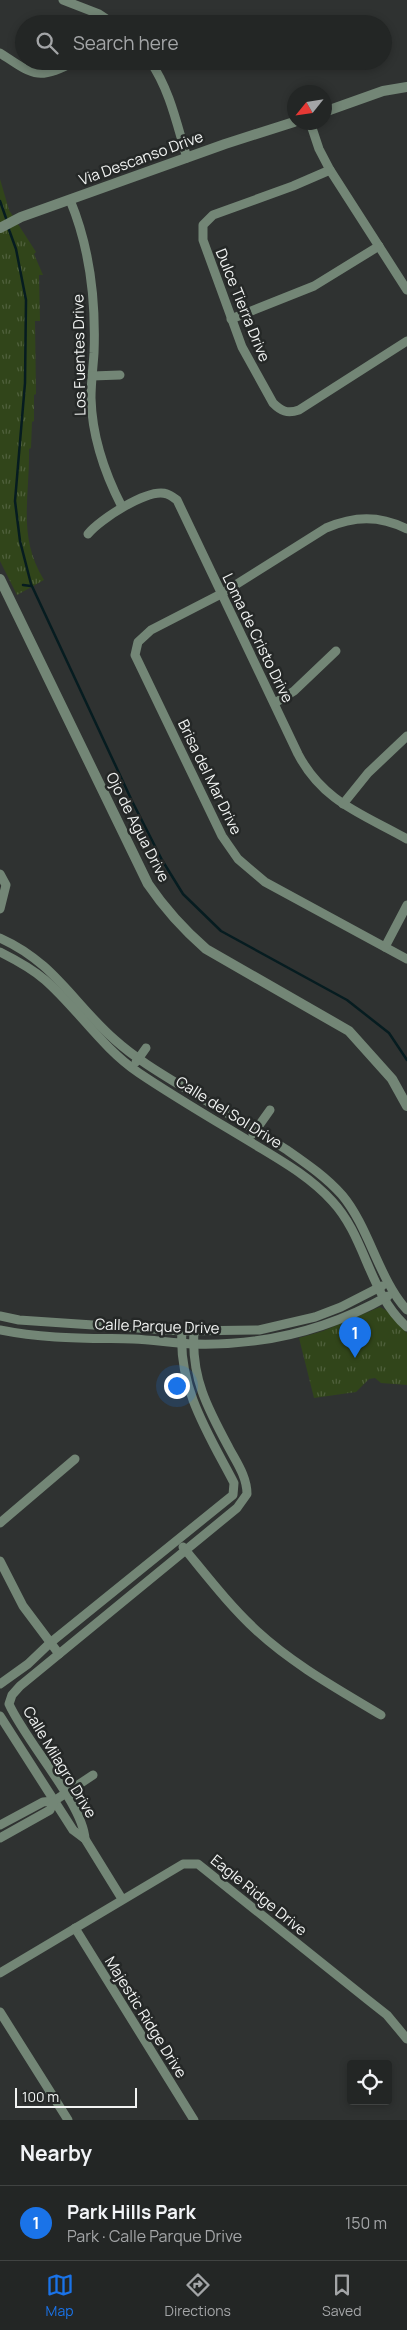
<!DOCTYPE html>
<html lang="en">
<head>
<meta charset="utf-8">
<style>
	body { margin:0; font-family:Manrope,sans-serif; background:#2b2e2d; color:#f1f3f6 }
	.controls { position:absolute; right:15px; bottom:15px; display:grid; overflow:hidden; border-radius:5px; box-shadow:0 2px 8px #0003 }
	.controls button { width:45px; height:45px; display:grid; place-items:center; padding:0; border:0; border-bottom:1px solid #404342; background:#232625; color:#f1f3f6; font:25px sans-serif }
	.compass { position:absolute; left:287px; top:85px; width:45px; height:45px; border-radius:50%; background:#232625; box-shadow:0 2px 8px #0003; rotate:240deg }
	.scale { position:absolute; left:15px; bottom:12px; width:122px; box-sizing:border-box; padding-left:5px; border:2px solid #f2f4f3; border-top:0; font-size:14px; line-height:18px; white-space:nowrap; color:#f2f4f3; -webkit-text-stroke:4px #252827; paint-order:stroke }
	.you { position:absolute; left:176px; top:1385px; width:18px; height:18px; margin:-12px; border:4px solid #fff; border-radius:50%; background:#1a73e8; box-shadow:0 0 0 8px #1a73e833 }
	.badge { display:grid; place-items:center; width:32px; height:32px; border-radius:50%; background:#1a73e8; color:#fff; font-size:16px; font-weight:700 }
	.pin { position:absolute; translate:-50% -41px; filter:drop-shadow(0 1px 2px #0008) }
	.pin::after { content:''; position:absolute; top:26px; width:18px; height:15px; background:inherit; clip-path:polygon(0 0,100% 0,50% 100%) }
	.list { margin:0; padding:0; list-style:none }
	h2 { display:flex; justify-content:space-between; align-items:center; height:65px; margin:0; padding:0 20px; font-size:21px }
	h2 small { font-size:16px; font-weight:400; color:#a3a5a7 }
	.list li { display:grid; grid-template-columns:32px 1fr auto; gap:15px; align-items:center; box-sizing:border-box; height:75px; padding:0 20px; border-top:1px solid #404342 }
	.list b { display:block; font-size:19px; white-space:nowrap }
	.list p { margin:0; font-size:16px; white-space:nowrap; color:#a3a5a7 }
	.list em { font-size:16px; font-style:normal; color:#a3a5a7 }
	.icon { flex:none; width:28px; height:28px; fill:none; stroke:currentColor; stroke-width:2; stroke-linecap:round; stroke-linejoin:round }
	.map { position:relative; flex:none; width:407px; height:2120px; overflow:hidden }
	.search { position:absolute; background:#232625; box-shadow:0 2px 8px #0003; left:15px; right:15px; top:15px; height:55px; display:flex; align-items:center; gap:12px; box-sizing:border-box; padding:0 18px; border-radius:28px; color:#a3a5a7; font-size:19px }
	.sheet { height:140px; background:#232625 }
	nav { display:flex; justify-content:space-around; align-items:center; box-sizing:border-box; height:70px; border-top:1px solid #404342; background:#232625; font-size:14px; color:#a3a5a7 }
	nav a { display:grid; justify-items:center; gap:2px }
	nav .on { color:#1a73e8 }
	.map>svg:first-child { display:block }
	.grass { fill:url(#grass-tufts) }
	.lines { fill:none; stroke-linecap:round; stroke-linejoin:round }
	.stream { stroke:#061c20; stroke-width:2.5 }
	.minor { stroke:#738676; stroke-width:9 }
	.tertiary { stroke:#738676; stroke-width:10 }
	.labels { text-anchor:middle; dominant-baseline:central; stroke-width:5; stroke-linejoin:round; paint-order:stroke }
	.street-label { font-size:15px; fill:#f2f4f3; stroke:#252827 }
</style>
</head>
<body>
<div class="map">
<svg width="407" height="2120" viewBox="0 0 407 2120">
	<defs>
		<pattern id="grass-tufts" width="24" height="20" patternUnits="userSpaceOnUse" patternTransform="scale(1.25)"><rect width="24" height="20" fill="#31451a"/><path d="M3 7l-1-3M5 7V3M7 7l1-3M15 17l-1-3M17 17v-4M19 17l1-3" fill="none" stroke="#4f603c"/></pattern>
	</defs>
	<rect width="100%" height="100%" fill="#2f3231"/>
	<g class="grass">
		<path d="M0,179L9,210L36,252L34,254L43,275H39L40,321H35L36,394L34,395V421L32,422L31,448L29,449C30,498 17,536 44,580L17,595L0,561Z"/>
		<polygon points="380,1307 387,1311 407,1333 407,1385 381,1383 375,1378 369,1379 356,1392 314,1398 299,1338 323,1331"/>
	</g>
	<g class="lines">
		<g class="stream">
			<polyline points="0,201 7,221"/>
			<polyline points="8,227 16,249 26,300 25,383 15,501 20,541 31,584 132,801 162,860 183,894 221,931 347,1000 389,1033 407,1060"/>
			<polyline points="23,585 31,586"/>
		</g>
		<g class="minor">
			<polyline points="63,0 99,14 114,24"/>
			<path d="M0,53C32,74 38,82 75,61"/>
			<path d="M150,61C170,90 177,125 187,158"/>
			<polyline points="310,122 319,149 330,170 407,290"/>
			<path d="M330,170L293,186L213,215L203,225V240L242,347L273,403C281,411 287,414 299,410L407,341"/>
			<path d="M70,200C90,248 96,300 94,353C93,368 91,383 91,398C92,436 105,474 122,507"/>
			<polyline points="231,319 314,286 379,246"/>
			<polyline points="92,376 120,375"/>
			<path d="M407,529C379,515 354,516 326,528L221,594L151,630L138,642L135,655L222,836L238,859L265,882L407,959"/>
			<path d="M88,534C99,520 149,487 167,494C170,495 174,498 177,500L298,754C323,802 363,814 407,839"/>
			<polyline points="275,703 294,691 336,651"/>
			<polyline points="343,804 368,773 407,736"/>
			<polyline points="0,874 6,885 0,909"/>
			<path d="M0,938C54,962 73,1003 115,1040C135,1058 160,1073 183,1087C218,1108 253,1128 287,1150C307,1164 326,1177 342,1195C369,1227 379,1280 407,1310"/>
			<polyline points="385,947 407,905"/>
			<path d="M0,952C16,960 31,968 45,980C78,1009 102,1048 139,1073C179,1100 221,1124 262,1149C287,1164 312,1179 332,1201C366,1237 369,1294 407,1327"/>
			<polyline points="136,1062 146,1048"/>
			<polyline points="253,1134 270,1110"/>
			<polyline points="0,1316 19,1320 182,1331 259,1330 315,1317 341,1307 382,1286"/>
			<path d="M0,1330C44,1339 89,1338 133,1339C153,1340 174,1343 194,1344C263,1346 328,1330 388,1296"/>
			<polyline points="0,1523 75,1459"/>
			<path d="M183,1547C207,1576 229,1605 257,1631C294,1665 338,1689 381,1715"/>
			<polyline points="0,1561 23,1606 59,1654"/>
			<path d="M0,1684L28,1664L50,1643L233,1495L234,1483C209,1435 178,1388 182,1331"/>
			<polyline points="0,1716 73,1830 85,1839 122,1899"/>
			<polyline points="0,1825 43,1802 54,1801"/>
			<polyline points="0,1838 50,1810 54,1801 93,1775"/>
			<path d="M85,1839C83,1804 26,1742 9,1704L12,1695L20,1686L237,1508L247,1494C247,1477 237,1463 229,1448C208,1409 191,1378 194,1332"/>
			<polyline points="75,1928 194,2120"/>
			<polyline points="0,1973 183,1864 198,1864 368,2000 387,2015 407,2039"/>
			<polyline points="0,2012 68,2120"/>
		</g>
		<g class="tertiary">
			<polyline points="324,112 383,91 407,87"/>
			<polyline points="0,228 21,217 225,144 294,122"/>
			<path d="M0,579L148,884C165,909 183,929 206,949L349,1031L392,1079L407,1106"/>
		</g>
	</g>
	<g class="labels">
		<g class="street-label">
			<text transform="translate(141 158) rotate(-20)">Via Descanso Drive</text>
			<text transform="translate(243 305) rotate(68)">Dulce Tierra Drive</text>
			<text transform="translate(79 355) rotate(-91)">Los Fuentes Drive</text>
			<text transform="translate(258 638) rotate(64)">Loma de Cristo Drive</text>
			<text transform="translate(210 777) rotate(64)">Brisa del Mar Drive</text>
			<text transform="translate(138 827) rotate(63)">Ojo de Agua Drive</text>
			<text transform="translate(229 1112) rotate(32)">Calle del Sol Drive</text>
			<text transform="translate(157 1326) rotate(2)">Calle Parque Drive</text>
			<text transform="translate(60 1762) rotate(59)">Calle Milagro Drive</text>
			<text transform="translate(259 1895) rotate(39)">Eagle Ridge Drive</text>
			<text transform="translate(146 2017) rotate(58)">Majestic Ridge Drive</text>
		</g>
	</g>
</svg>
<div class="controls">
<button><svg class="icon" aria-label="locate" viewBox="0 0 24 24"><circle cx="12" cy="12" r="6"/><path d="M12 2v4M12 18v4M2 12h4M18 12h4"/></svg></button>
</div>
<svg class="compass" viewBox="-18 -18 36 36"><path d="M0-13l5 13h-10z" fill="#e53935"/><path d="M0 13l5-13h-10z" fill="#a3a5a7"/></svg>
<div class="scale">100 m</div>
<div class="you"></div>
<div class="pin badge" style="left:355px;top:1358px">1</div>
<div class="search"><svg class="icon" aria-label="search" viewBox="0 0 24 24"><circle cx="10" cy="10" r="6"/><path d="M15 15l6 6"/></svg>Search here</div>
</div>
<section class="sheet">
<h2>Nearby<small></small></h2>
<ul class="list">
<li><span class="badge">1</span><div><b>Park Hills Park</b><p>Park · Calle Parque Drive</p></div><em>150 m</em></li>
</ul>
</section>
<nav>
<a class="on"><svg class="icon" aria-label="map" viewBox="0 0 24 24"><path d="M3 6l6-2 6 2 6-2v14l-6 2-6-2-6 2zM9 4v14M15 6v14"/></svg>Map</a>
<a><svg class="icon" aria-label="directions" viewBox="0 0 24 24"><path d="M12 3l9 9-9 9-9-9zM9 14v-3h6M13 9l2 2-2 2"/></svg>Directions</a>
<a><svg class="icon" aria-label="saved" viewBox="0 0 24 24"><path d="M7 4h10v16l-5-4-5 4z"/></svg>Saved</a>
</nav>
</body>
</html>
